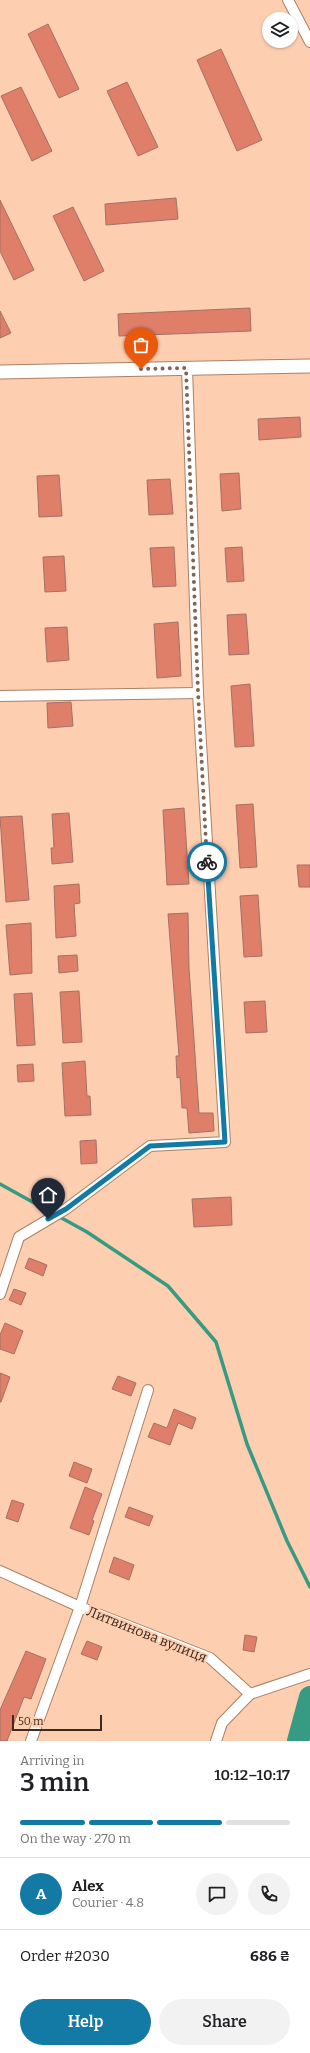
<!DOCTYPE html>
<html lang="en">
<head>
<meta charset="utf-8">
<style>
	body { margin:0; font-family:Bitter,serif; background:#f2f2f2; color:#202124; height:100vh; display:flex; flex-direction:column; font-size:15px; white-space:nowrap }
	* { box-sizing:border-box; margin:0 }
	p { font-size:13px; color:#757577 }
	.icon { flex:none; width:22px; height:22px; fill:none; stroke:currentColor; stroke-width:2; stroke-linecap:round; stroke-linejoin:round }
	.map { position:relative; height:1741px; overflow:hidden }
	.details { display:flex; flex-direction:column; background:#fff; flex:1 }
	.details>* { flex:none }
	.controls { position:absolute; left:262px; top:12px; display:grid; gap:8px }
	.controls a { display:grid; place-items:center; width:36px; height:36px; border-radius:50%; background:#fff; box-shadow:0 1px 3px #0004; font-size:20px }
	.scale { position:absolute; left:12px; bottom:10px; width:90px; box-sizing:border-box; padding-left:4px; border:2px solid #3e2b20; border-top:0; font-size:11px; line-height:14px; white-space:nowrap; color:#3e2b20; -webkit-text-stroke:3px #feceb0; paint-order:stroke }
	.pin { position:absolute; display:grid; place-items:center; width:34px; height:34px; color:#fff; margin:-41px -17px; border-radius:50% 50% 50% 0; rotate:-45deg; box-shadow:0 0 4px #0007 }
	.pin .icon { rotate:45deg }
	.courier { position:absolute; display:grid; place-items:center; width:40px; height:40px; margin:-20px; border:3px solid #1379a5; border-radius:50%; background:#fff; color:#222; box-shadow:0 1px 5px #0007 }
	.overview em { font-style:normal; font-weight:600 }
	.overview div { display:flex; flex-direction:column-reverse }
	.overview { display:flex; align-items:center; justify-content:space-between; height:68px; padding:0 20px }
	h1 { font-size:26px; font-weight:600; line-height:30px }
	.bar { display:grid; grid-template-columns:repeat(4,1fr); gap:6px 4px; align-content:center; height:48px; padding:0 20px }
	.bar i { height:5px; border-radius:3px; background:#e0e0e0 }
	.bar .on { background:#1379a5 }
	.bar p { grid-column:span 4 }
	.line { display:flex; align-items:center; gap:10px; padding:0 20px; border-top:1px solid #e0e0e0 }
	.line div { flex:1 }
	.round { display:grid; place-items:center; flex:none; width:42px; height:42px; border-radius:21px; background:#f2f2f2 }
	.action { display:flex; gap:8px; margin-top:auto; padding:8px 20px }
	.action a { flex:1; height:46px; border-radius:24px; background:#1379a5; color:#fff; font-size:16px; font-weight:600; line-height:46px; text-align:center }
	.action a+a { background:#f2f2f2; color:#202124 }
	.map>svg:first-child { display:block }
</style>
</head>
<body>
<div class="map">
<svg width="310" height="1741" viewBox="0 0 310 1741">
	<rect width="100%" height="100%" fill="#feceb0"/>
	<g fill="none" stroke-linecap="round" stroke-linejoin="round">
		<polyline stroke="#369b82" stroke-width="3.5" points="0,1184 87,1232 168,1286 216,1342 247,1444 287,1541 310,1587"/>
		<polyline stroke="#369b82" stroke-width="22" points="298,1741 310,1697"/>
	</g>
	<g fill="#df7e69" stroke="#a47165">
		<polygon points="48,24 79,89 59,98 28,34"/>
		<polygon points="221,49 262,140 237,151 197,60"/>
		<polygon points="127,82 158,147 138,156 107,91"/>
		<polygon points="21,87 52,151 32,161 1,96"/>
		<polygon points="176,198 178,219 106,225 105,204"/>
		<polygon points="0,200 34,270 14,280 0,251"/>
		<polygon points="73,207 104,271 84,281 53,216"/>
		<polygon points="250,308 251,331 119,336 118,314"/>
		<polygon points="0,311 11,333 0,338"/>
		<polygon points="300,417 301,437 259,440 258,419"/>
		<polygon points="239,473 241,509 222,511 220,474"/>
		<polygon points="59,475 62,516 39,517 37,476"/>
		<polygon points="170,479 173,514 149,515 147,480"/>
		<polygon points="174,547 176,586 153,587 150,548"/>
		<polygon points="242,547 244,581 227,582 225,548"/>
		<polygon points="64,556 66,591 45,592 43,557"/>
		<polygon points="246,614 249,654 229,655 227,615"/>
		<polygon points="178,622 181,676 157,678 154,624"/>
		<polygon points="67,627 69,660 47,662 45,628"/>
		<polygon points="250,684 254,746 235,747 231,686"/>
		<polygon points="71,702 73,726 48,728 47,703"/>
		<polygon points="253,804 257,867 240,868 236,805"/>
		<polygon points="184,808 189,884 167,885 163,810"/>
		<polygon points="69,813 73,862 52,864 51,848 54,848 52,814"/>
		<polygon points="22,816 29,900 6,902 0,817"/>
		<polygon points="297,865 310,865 310,887 299,887"/>
		<polygon points="79,884 80,903 74,904 76,936 56,938 54,886"/>
		<polygon points="258,895 262,956 244,957 240,896"/>
		<polygon points="188,913 189,968 199,1113 213,1113 214,1131 189,1133 187,1108 182,1108 180,1077 177,1078 176,1056 179,1056 168,914"/>
		<polygon points="31,923 32,973 10,975 6,925"/>
		<polygon points="77,955 78,971 59,973 58,956"/>
		<polygon points="79,991 82,1042 63,1043 60,992"/>
		<polygon points="32,993 35,1045 17,1046 14,994"/>
		<polygon points="265,1001 267,1032 246,1033 244,1002"/>
		<polygon points="85,1061 87,1096 90,1096 91,1115 65,1116 62,1063"/>
		<polygon points="33,1064 34,1081 18,1082 17,1065"/>
		<polygon points="96,1140 97,1163 81,1164 80,1141"/>
		<polygon points="231,1197 232,1225 194,1227 192,1199"/>
		<polygon points="29,1258 47,1265 43,1276 25,1268"/>
		<polygon points="14,1289 26,1293 21,1305 9,1300"/>
		<polygon points="5,1323 23,1331 14,1354 0,1349 0,1335"/>
		<polygon points="0,1373 10,1377 1,1402 0,1402"/>
		<polygon points="118,1376 136,1383 131,1396 112,1389"/>
		<polygon points="174,1409 196,1418 192,1429 178,1423 170,1445 148,1437 154,1423 167,1428"/>
		<polygon points="74,1462 92,1469 87,1483 69,1476"/>
		<polygon points="85,1487 102,1494 92,1520 94,1521 89,1535 70,1528"/>
		<polygon points="12,1500 24,1504 18,1522 6,1518"/>
		<polygon points="129,1507 153,1516 149,1526 125,1517"/>
		<polygon points="114,1557 134,1565 129,1580 109,1572"/>
		<polygon points="245,1635 257,1637 254,1652 243,1650"/>
		<polygon points="87,1641 102,1647 97,1660 81,1654"/>
		<polygon points="26,1651 46,1659 31,1699 24,1697 7,1741 0,1741 0,1710"/>
	</g>
	<g fill="none" stroke-linecap="round" stroke-linejoin="round">
		<defs>
			<g id="minor">
				<polyline points="288,0 310,42"/>
				<polyline points="0,696 198,693"/>
				<polyline points="0,1294 19,1237 66,1209 150,1146 225,1142 198,693 187,368"/>
				<polyline points="0,1571 80,1607 210,1658 250,1694 310,1674"/>
				<polyline points="31,1741 80,1607 148,1390"/>
				<polyline points="216,1741 222,1723 250,1694"/>
			</g>
			<polyline id="tertiary" points="0,372 310,366"/>
		</defs>
		<use href="#minor" stroke="#ac8063" stroke-width="12"/>
		<use href="#tertiary" stroke="#ac8063" stroke-width="15"/>
		<use href="#minor" stroke="#fff" stroke-width="10"/>
		<use href="#tertiary" stroke="#fff" stroke-width="13"/>
	</g>
	<g fill="none" stroke-linecap="round" stroke-linejoin="round">
		<polyline stroke="#816452" stroke-width="4" stroke-dasharray="0 7.2" points="141,369 186,368 198,692 207,862"/>
		<polyline stroke="#1379a5" stroke-width="5" points="48,1219 66,1209 150,1146 225,1142 207,862"/>
	</g>
	<g text-anchor="middle" stroke-width="4" stroke-linejoin="round" paint-order="stroke">
		<g font-size="14" fill="#3e2b20" stroke="#feceb0">
			<text transform="translate(147 1634) rotate(22)" y="5">Литвинова вулиця</text>
		</g>
	</g>
</svg>
<div class="controls">
<a><svg class="icon" aria-label="layers" viewBox="0 0 24 24"><path d="M12 4l9 5-9 5-9-5zM3 14l9 5 9-5"/></svg></a>
</div>
<div class="scale">50 m</div>
<div class="pin" style="left:141px;top:369px;background:#ea580c"><svg class="icon" aria-label="bag" viewBox="0 0 24 24"><path d="M5 8h14l-1 12H6zM9 8a3 3 0 0 1 6 0"/></svg></div>
<div class="pin" style="left:48px;top:1219px;background:#1f2937"><svg class="icon" aria-label="home" viewBox="0 0 24 24"><path d="M3 11l9-7 9 7M6 9v11h12V9"/></svg></div>
<div class="courier" style="left:207px;top:862px"><svg class="icon" aria-label="bike" viewBox="0 0 24 24"><circle cx="6" cy="16" r="4"/><circle cx="18" cy="16" r="4"/><path d="M6 16l4-8h5l3 8M10 8l3 8H6M13 5h3"/></svg></div>
</div>
<section class="details">
<div class="overview"><div><h1>3 min</h1><p>Arriving in</p></div><em>10:12–10:17</em></div>
<div class="bar"><i class="on"></i><i class="on"></i><i class="on"></i><i></i><p>On the way · 270 m</p></div>
<div class="line" style="height:72px"><b class="round" style="background:#1379a5;color:#fff">A</b><div><b>Alex</b><p>Courier · 4.8</p></div><a class="round"><svg class="icon" aria-label="chat" viewBox="0 0 24 24"><path d="M4 5h16v11H9l-5 4z"/></svg></a><a class="round"><svg class="icon" aria-label="phone" viewBox="0 0 24 24"><path d="M5 4h4l2 5-3 2q2 4 5 5l2-3 5 2v4C11 20 4 13 5 4z"/></svg></a></div>
<div class="line" style="height:52px"><div>Order #2030</div><b>686 ₴</b></div>
<div class="action"><a>Help</a><a>Share</a></div>
</section>
</body>
</html>
